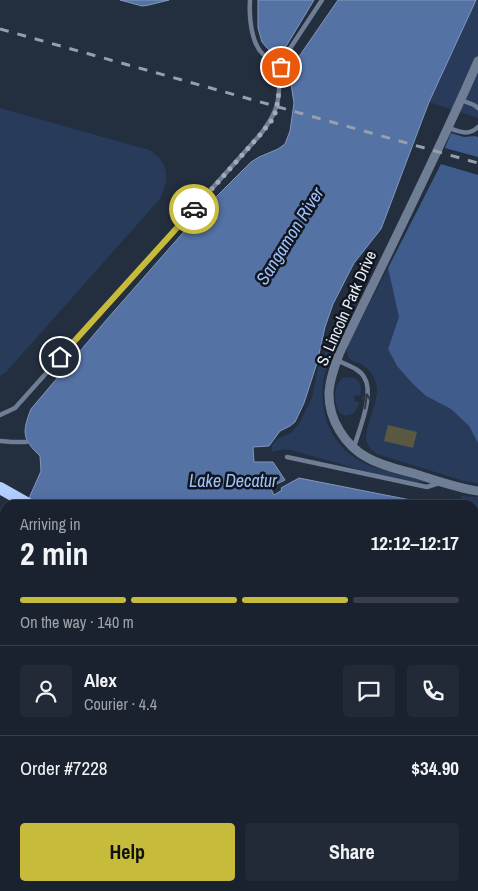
<!DOCTYPE html>
<html lang="en">
<head>
<meta charset="utf-8">
<style>
	body { margin:0; font-family:"Archivo Narrow",sans-serif; background:#232a37; color:#f1f3f6; height:100vh; display:flex; flex-direction:column; font-size:19px; white-space:nowrap }
	* { box-sizing:border-box; margin:0 }
	p { font-size:16px; color:#9fa4aa }
	.icon { flex:none; width:28px; height:28px; fill:none; stroke:currentColor; stroke-width:2; stroke-linecap:round; stroke-linejoin:round }
	.map { position:relative; flex:1; overflow:hidden }
	.details { position:absolute; left:0px; top:500px; width:479px; height:391px; display:flex; flex-direction:column; background:#1a222f; border-radius:15px 15px 0 0; box-shadow:0 5px 20px #0002,0 0 0 1px #383f4b }
	.details>* { flex:none }
	.pin { position:absolute; display:grid; place-items:center; width:42px; height:42px; color:#fff; margin:-21px; border:2px solid #fff; border-radius:50%; box-shadow:0 1px 5px #0007 }
	.courier { position:absolute; display:grid; place-items:center; width:50px; height:50px; margin:-25px; border:4px solid #c7bb3b; border-radius:50%; background:#fff; color:#222; box-shadow:0 1px 6px #0007 }
	.overview em { font-style:normal; font-weight:700 }
	.overview div { display:flex; flex-direction:column-reverse }
	.overview { display:flex; align-items:center; justify-content:space-between; height:85px; padding:0 20px }
	h1 { font-size:32px; font-weight:700; line-height:38px }
	.bar { display:grid; grid-template-columns:repeat(4,1fr); gap:8px 5px; align-content:center; height:60px; padding:0 20px }
	.bar i { height:6px; border-radius:4px; background:#383f4b }
	.bar .selected { background:#c7bb3b }
	.bar p { grid-column:span 4 }
	.line { display:flex; align-items:center; gap:12px; padding:0 20px; border-top:1px solid #383f4b }
	.line div { flex:1 }
	.round { display:grid; place-items:center; flex:none; width:52px; height:52px; border-radius:5px; background:#232a37 }
	.primary-button { display:flex; gap:10px; margin-top:auto; padding:10px 20px }
	.primary-button a { flex:1; height:58px; border-radius:5px; background:#c7bb3b; color:#111; font-size:20px; font-weight:700; line-height:58px; text-align:center }
	.primary-button a+a { background:#232a37; color:#f1f3f6 }
	.map>svg:first-child { display:block }
</style>
</head>
<body>
<div class="map">
<svg width="478" height="891" viewBox="0 0 478 891">
	<rect width="100%" height="100%" fill="#232e3f"/>
	<g fill="#283b5b">
		<polygon points="476,0 478,0 478,118 429,102"/>
		<path d="M0,108L149,150C170,162 170,180 159,200L7,371L0,376Z"/>
		<path d="M388,268L399,317L388,349L397,366L412,383L426,396L451,409L469,426L478,443V483L464,481L377,454C373,451 369,448 367,443C363,429 378,404 377,389C376,378 370,369 361,364C358,363 352,361 350,359C346,355 347,348 348,344Z"/>
		<path d="M328,348L332,352C319,381 318,416 338,442C345,451 352,457 362,462C381,471 404,475 424,481V482H416L375,474L291,450L285,449L272,452V445L279,438L291,433L299,424L312,397L318,368L327,349Z"/>
		<path d="M344,377L355,378C361,383 362,388 360,396L355,395L354,401L359,402C357,408 356,413 350,415C335,419 334,396 336,387C338,382 341,380 344,377Z"/>
		<polygon points="461,496 478,497 478,572 474,580 474,505 459,505"/>
		<polygon points="478,626 478,691 474,691 474,638"/>
		<polygon points="474,716 478,716 478,740 474,739"/>
		<polygon points="474,755 478,756 478,840 474,844"/>
		<polygon points="478,858 478,891 454,891 457,886 474,886 474,863"/>
	</g>
	<g fill="#405c8d">
		<polygon points="451,133 464,137 475,136 478,137 478,157 445,148"/>
		<polygon points="441,164 478,175 478,443 469,426 451,409 426,396 412,383 397,366 388,349 399,317 388,268"/>
	</g>
	<g fill="#5572a5" stroke="#8197be">
		<polygon points="120,0 169,0 149,5 142,6"/>
		<polygon points="258,0 314,0 285,48 276,52 271,52 267,48 262,42 258,28"/>
		<path d="M338,0H476L429,102L381,229L354,263L333,304L325,327L317,363L304,403L295,422L290,426L280,431L269,446L253,447L254,462H273L285,480L270,487L274,495L282,490L281,488L299,478L436,505H26L41,471L40,456C22,439 22,432 31,409L108,318L203,210L251,162L259,157L278,149L285,144L290,131L294,103L291,84V75L298,58Z"/>
		<polygon points="5,519 5,886 383,886 382,891 0,891 0,524 2,521"/>
	</g>
	<polygon fill="#5a5841" points="388,425 417,432 413,448 384,441"/>
	<g fill="none" stroke-linecap="round" stroke-linejoin="round">
		<g stroke="#707e95" stroke-width="4.5">
			<path d="M250,0C249,17 251,56 273,59C279,60 283,58 287,53L322,0"/>
			<polyline points="268,58 273,64 279,83 281,67 285,57"/>
			<polyline points="461,100 474,105 478,108"/>
			<path d="M449,128C460,132 469,136 478,127"/>
			<path d="M337,360C346,365 359,368 364,377C375,393 359,430 354,447"/>
			<path d="M0,415L15,408L260,135C273,118 280,105 279,83"/>
			<polyline points="0,441 12,442 26,442"/>
			<polyline points="287,457 427,487 439,483"/>
		</g>
		<path stroke="#707e95" stroke-width="9" d="M478,61C435,160 387,255 340,352C335,365 330,378 329,392C328,419 345,446 368,458C384,467 402,470 419,475C438,481 458,488 478,491"/>
		<g stroke="#b3cfff" stroke-width="12">
			<polyline points="0,488 30,505"/>
			<polyline points="0,529 5,532"/>
			<polyline points="474,594 478,586"/>
			<polyline points="474,621 478,611"/>
			<polyline points="474,708 478,708"/>
			<polyline points="474,750 478,751"/>
			<polyline points="474,856 478,852"/>
			<polyline points="401,891 401,886"/>
			<polyline points="413,891 414,886"/>
			<polyline points="424,891 425,886"/>
			<polyline points="449,891 452,886"/>
		</g>
		<polyline stroke="#979fad" stroke-width="3" stroke-dasharray="9 9" stroke-linecap="butt" points="0,29 478,163"/>
	</g>
	<defs><path id="oneway-shaft" d="M-6 0H5M1.5-3L5.5 0L1.5 3" fill="none" stroke-width="1.6" stroke-linecap="round" stroke-linejoin="round" transform="scale(1.25)"/></defs>
	<use stroke="#323a48" href="#oneway-shaft" transform="translate(366 401) rotate(-82)"/>
	<g fill="none" stroke-linecap="round" stroke-linejoin="round">
		<polyline stroke="#a2abb9" stroke-width="5" stroke-dasharray="0 9" points="194,209 260,135 272,120 276,111 278,100 281,67"/>
		<polyline stroke="#c7bb3b" stroke-width="6" points="60,357 194,209"/>
	</g>
	<g text-anchor="middle" stroke-width="5" stroke-linejoin="round" paint-order="stroke">
		<g font-size="16" fill="#e7eefa" stroke="#11161e">
			<text transform="translate(346 308) rotate(-66)" y="6">S. Lincoln Park Drive</text>
		</g>
		<g font-size="18" font-style="italic" fill="#9ec1fd" stroke="#11161e">
			<text transform="translate(290 236) rotate(-58)" y="6">Sangamon River</text>
			<text x="233" y="487">Lake Decatur</text>
		</g>
	</g>
</svg>
<div class="pin" style="left:281px;top:67px;background:#ea580c"><svg class="icon" aria-label="bag" viewBox="0 0 24 24"><path d="M5 8h14l-1 12H6zM9 8a3 3 0 0 1 6 0"/></svg></div>
<div class="pin" style="left:60px;top:357px;background:#1f2937"><svg class="icon" aria-label="home" viewBox="0 0 24 24"><path d="M3 11l9-7 9 7M6 9v11h12V9"/></svg></div>
<div class="courier" style="left:194px;top:209px"><svg class="icon" aria-label="car" viewBox="0 0 24 24"><path d="M5 17H2v-5l4-1 3-4h7l3 4 3 1v5h-3M9 17h6M6 11h13"/><circle cx="7" cy="17" r="2"/><circle cx="17" cy="17" r="2"/></svg></div>
<section class="details">
<div class="overview"><div><h1>2 min</h1><p>Arriving in</p></div><em>12:12–12:17</em></div>
<div class="bar"><i class="selected"></i><i class="selected"></i><i class="selected"></i><i></i><p>On the way · 140 m</p></div>
<div class="line" style="height:90px"><a class="round"><svg class="icon" aria-label="person" viewBox="0 0 24 24"><circle cx="12" cy="8" r="4"/><path d="M4 21q1-7 8-7t8 7"/></svg></a><div><b>Alex</b><p>Courier · 4.4</p></div><a class="round"><svg class="icon" aria-label="chat" viewBox="0 0 24 24"><path d="M4 5h16v11H9l-5 4z"/></svg></a><a class="round"><svg class="icon" aria-label="phone" viewBox="0 0 24 24"><path d="M5 4h4l2 5-3 2q2 4 5 5l2-3 5 2v4C11 20 4 13 5 4z"/></svg></a></div>
<div class="line" style="height:65px"><div>Order #7228</div><b>$34.90</b></div>
<div class="primary-button"><a>Help</a><a>Share</a></div>
</section>
</div>
</body>
</html>
